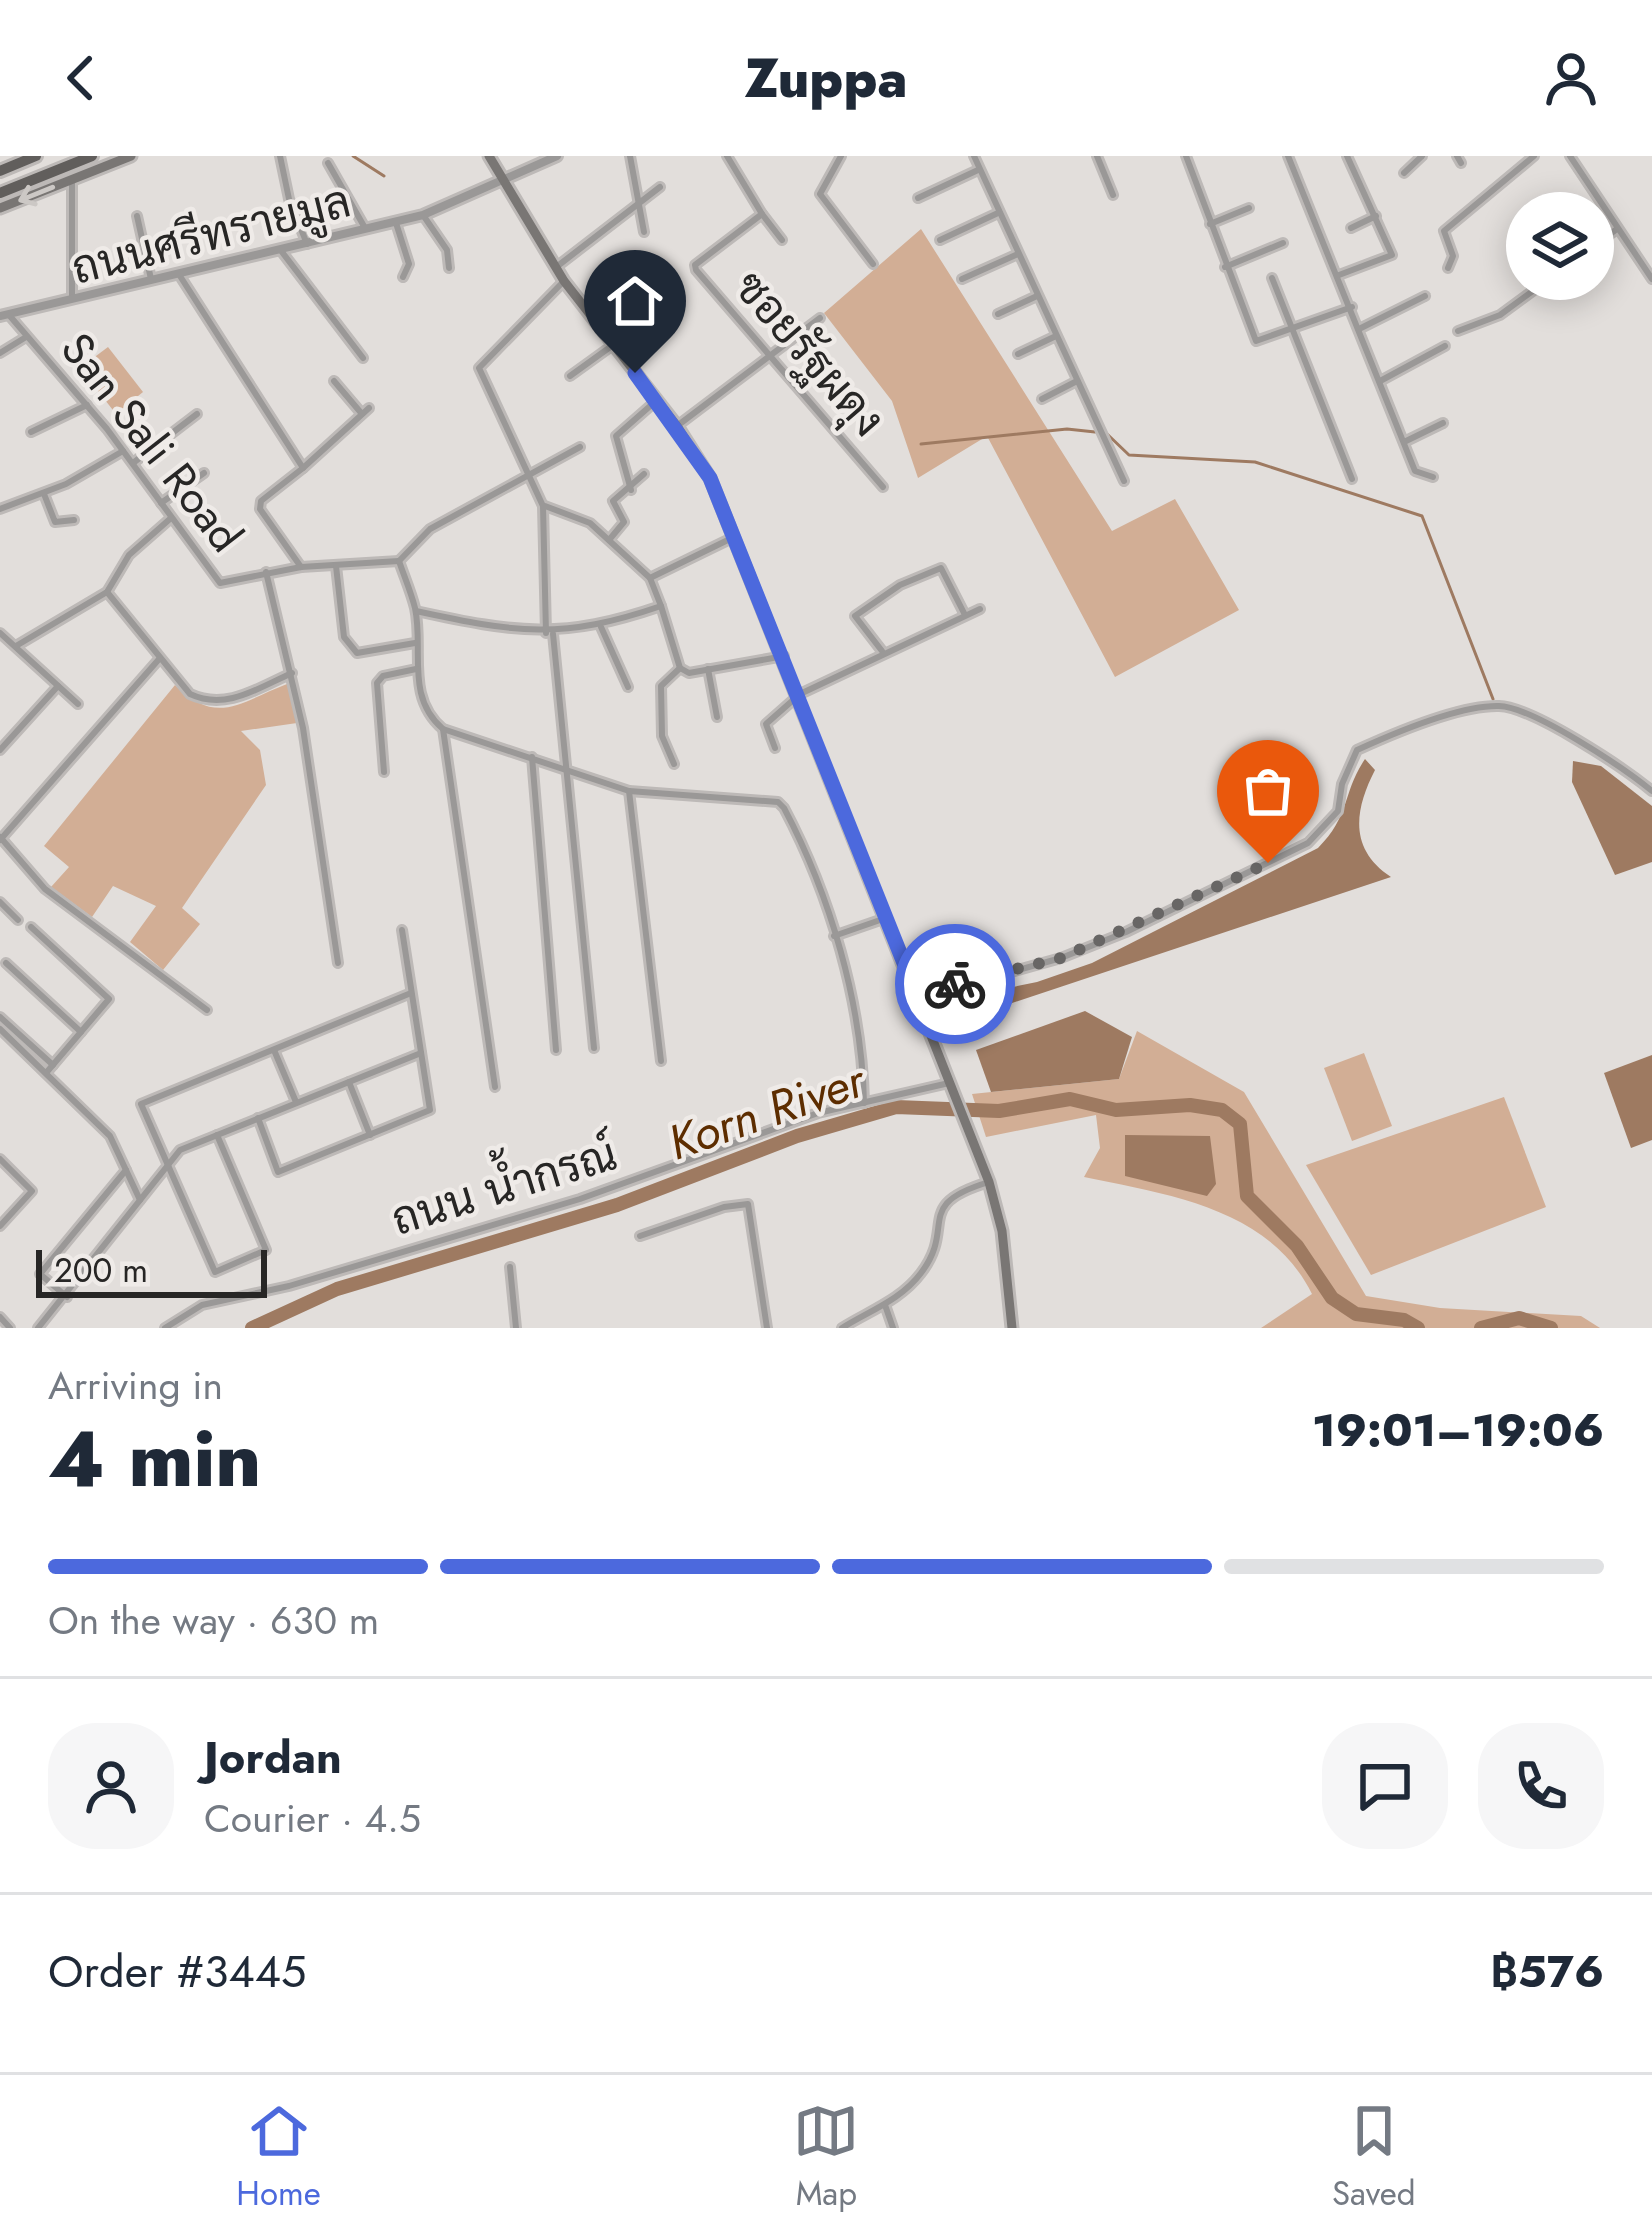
<!DOCTYPE html>
<html lang="en">
<head>
<meta charset="utf-8">
<style>
	body { margin:0; font-family:Jost,Sarabun,sans-serif; background:#f6f6f7; color:#1f2937; height:100vh; display:flex; flex-direction:column; font-size:45px; white-space:nowrap }
	* { box-sizing:border-box; margin:0 }
	p { font-size:39px; color:#747a83 }
	.icon { flex:none; width:66px; height:66px; fill:none; stroke:currentColor; stroke-width:2; stroke-linecap:round; stroke-linejoin:round }
	.map { position:relative; height:1172px; overflow:hidden }
	.sheet { display:flex; flex-direction:column; background:#fff; flex:1 }
	.sheet>* { flex:none }
	.controls { position:absolute; left:1506px; top:36px; display:grid; gap:24px }
	.controls a { display:grid; place-items:center; width:108px; height:108px; border-radius:50%; background:#fff; box-shadow:0 6px 30px #0003; font-size:60px }
	.scale { position:absolute; left:36px; bottom:30px; width:231px; box-sizing:border-box; padding-left:12px; border:6px solid #272625; border-top:0; font-size:33px; line-height:42px; white-space:nowrap; color:#272625; -webkit-text-stroke:9px #efebe8; paint-order:stroke }
	.pin { position:absolute; display:grid; place-items:center; width:102px; height:102px; color:#fff; margin:-123px -51px; border-radius:50% 50% 50% 0; rotate:-45deg; box-shadow:0 0 12px #0007 }
	.pin .icon { rotate:45deg }
	.courier { position:absolute; display:grid; place-items:center; width:120px; height:120px; margin:-60px; border:9px solid #4c69dd; border-radius:50%; background:#fff; color:#222; box-shadow:0 3px 15px #0007 }
	.summary em { font-style:normal; font-weight:800 }
	.summary div { display:flex; flex-direction:column-reverse }
	.summary { display:flex; align-items:center; justify-content:space-between; height:204px; padding:0 48px }
	h1 { font-size:78px; font-weight:800; line-height:90px }
	.bar { display:grid; grid-template-columns:repeat(4,1fr); gap:18px 12px; align-content:center; height:144px; padding:0 48px }
	.bar i { height:15px; border-radius:9px; background:#e0e1e3 }
	.bar .on { background:#4c69dd }
	.bar p { grid-column:span 4 }
	.line { display:flex; align-items:center; gap:30px; padding:0 48px; border-top:3px solid #e0e1e3 }
	.line div { flex:1 }
	.round { display:grid; place-items:center; flex:none; width:126px; height:126px; border-radius:48px; background:#f6f6f7 }
	header { display:flex; justify-content:space-between; align-items:center; height:156px; padding:0 48px; background:#fff; font-size:54px; font-weight:800 }
	.tab-bar { display:flex; justify-content:space-around; align-items:center; height:168px; border-top:3px solid #e0e1e3; background:#fff; font-size:33px; color:#747a83 }
	.tab-bar a { display:grid; justify-items:center; gap:6px }
	.tab-bar .on { color:#4c69dd }
	.map>svg:first-child { display:block }
</style>
</head>
<body>
<header><svg class="icon" aria-label="back" viewBox="0 0 24 24"><path d="M15 5l-7 7 7 7"/></svg>Zuppa<svg class="icon" aria-label="person" viewBox="0 0 24 24"><circle cx="12" cy="8" r="4"/><path d="M4 21q1-7 8-7t8 7"/></svg></header>
<div class="map">
<svg width="1652" height="1172" viewBox="0 0 1652 1172">
	<rect width="100%" height="100%" fill="#e2dedb"/>
	<g fill="#d2ae95">
		<polygon points="921,73 1112,375 1175,343 1239,454 1115,521 987,280 918,322 892,245 824,157"/>
		<polygon points="108,191 143,236 116,258 80,212"/>
		<path d="M287,528L292,531L297,567L241,575L260,594L266,629L182,752L200,768L163,814L130,786L156,750L113,730L92,761L51,731L69,711L44,690L175,529C217,570 238,547 287,528Z"/>
		<path d="M1137,875L1244,936L1366,1140L1440,1152L1581,1160L1600,1172H1261L1312,1138C1269,1052 1170,1039 1084,1021L1100,992L1096,959L986,981L972,938L1119,923Z"/>
		<polygon points="1364,897 1392,970 1352,985 1324,912"/>
		<polygon points="1504,941 1546,1051 1371,1119 1306,1009"/>
	</g>
	<g fill="#9e7a61">
		<path d="M1365,603L1375,614C1354,655 1349,693 1391,721L955,866L949,844L1037,826L1092,807L1318,692C1351,659 1342,637 1365,603Z"/>
		<polygon points="1573,605 1601,610 1652,650 1652,706 1615,719 1572,626"/>
		<polygon points="1085,855 1132,881 1119,923 991,936 976,894"/>
		<polygon points="1652,899 1652,984 1631,992 1604,917"/>
		<polygon points="1125,979 1210,980 1216,1028 1207,1040 1125,1020"/>
	</g>
	<g fill="none" stroke-linecap="round" stroke-linejoin="round">
		<g stroke="#9e7a61" stroke-width="3">
			<polyline points="353,0 384,20"/>
			<polyline points="1106,277 1129,299 1255,306 1422,360 1493,543"/>
			<polyline points="921,288 1067,273 1095,276"/>
		</g>
		<g stroke="#9e7a61" stroke-width="14">
			<polyline points="252,1172 337,1133 617,1049 797,980 896,951 999,955 1070,943 1116,954 1190,949 1222,954 1240,968 1247,1040 1297,1090 1332,1142 1356,1158 1404,1164 1418,1172"/>
			<polyline points="1481,1172 1519,1162 1551,1172"/>
		</g>
		<defs>
			<g id="minor">
				<polyline points="280,0 289,43 307,88"/>
				<polyline points="630,0 644,76"/>
				<polyline points="727,0 762,58 695,109 696,114 883,331"/>
				<polyline points="841,0 820,38 873,108"/>
				<polyline points="974,0 1124,325"/>
				<polyline points="1097,0 1113,39"/>
				<polyline points="1186,0 1256,185 1352,151"/>
				<polyline points="1288,0 1415,315 1433,321"/>
				<polyline points="1457,0 1461,7"/>
				<polyline points="1570,0 1652,123"/>
				<polyline points="328,7 365,72"/>
				<polyline points="1404,17 1422,0"/>
				<polyline points="72,24 72,142"/>
				<polyline points="918,42 978,14"/>
				<polyline points="762,58 782,84"/>
				<polyline points="423,59 447,94 449,112"/>
				<polyline points="137,60 151,123"/>
				<polyline points="396,67 409,108 403,121"/>
				<polyline points="1210,68 1249,52"/>
				<polyline points="1351,72 1376,60"/>
				<polyline points="940,84 998,57"/>
				<polyline points="1593,90 1617,73"/>
				<polyline points="282,96 363,202"/>
				<polyline points="1225,111 1283,87"/>
				<polyline points="555,112 660,31"/>
				<polyline points="1448,112 1453,100 1444,75 1534,0"/>
				<polyline points="1339,119 1392,99 1347,0"/>
				<polyline points="180,120 303,312 261,345 260,353 301,411"/>
				<polyline points="1272,122 1352,323"/>
				<polyline points="962,123 1018,98"/>
				<polyline points="998,158 1037,140"/>
				<polyline points="9,159 107,273 220,427 301,411 399,405"/>
				<polyline points="1361,172 1425,140"/>
				<polyline points="1458,175 1500,159 1549,123"/>
				<polyline points="0,197 26,181"/>
				<polyline points="1018,198 1056,180"/>
				<polyline points="570,220 613,189"/>
				<polyline points="1382,224 1445,190"/>
				<polyline points="334,225 362,258"/>
				<polyline points="1042,243 1077,225"/>
				<polyline points="677,270 820,162"/>
				<polyline points="31,276 87,249"/>
				<polyline points="1404,286 1443,267"/>
				<polyline points="133,307 197,258"/>
				<polyline points="303,312 369,252"/>
				<polyline points="631,334 616,280 657,244"/>
				<polyline points="44,338 55,366 74,364"/>
				<polyline points="161,347 204,317"/>
				<polyline points="545,350 590,367 650,422 732,382"/>
				<polyline points="0,353 66,328 123,295"/>
				<polyline points="609,384 624,366 613,345 644,318"/>
				<path d="M399,405C404,420 411,436 415,452C424,493 405,541 443,573L629,635L778,646L784,652C830,739 862,847 864,947"/>
				<polyline points="399,405 430,373 580,291"/>
				<polyline points="336,410 344,481 357,497 415,487"/>
				<polyline points="266,416 303,572 338,807"/>
				<polyline points="650,422 661,450"/>
				<path d="M107,436L190,538C226,555 258,532 292,517"/>
				<path d="M416,455C517,477 562,484 661,450L680,512L689,517L784,500"/>
				<polyline points="601,471 628,531"/>
				<polyline points="0,477 78,548"/>
				<polyline points="546,477 543,350 479,212 564,125"/>
				<polyline points="553,478 594,892"/>
				<polyline points="16,490 107,436 129,399 171,362"/>
				<polyline points="882,495 855,460 900,429 941,412 965,459"/>
				<polyline points="708,513 717,561"/>
				<polyline points="443,573 495,931"/>
				<polyline points="775,592 766,568 800,538 980,453"/>
				<polyline points="0,594 58,530"/>
				<polyline points="532,601 556,894"/>
				<polyline points="674,608 662,580 661,530 680,512"/>
				<polyline points="384,616 377,527 383,520 416,513"/>
				<polyline points="629,635 661,905"/>
				<polyline points="0,681 45,733 207,854"/>
				<polyline points="0,684 160,502"/>
				<polyline points="0,746 18,764"/>
				<polyline points="31,771 109,843 46,917"/>
				<polyline points="834,780 883,763"/>
				<polyline points="6,807 81,876"/>
				<path d="M918,842L1061,802L1126,776L1308,687L1338,655L1342,628L1357,594C1392,578 1460,549 1499,550C1533,551 1624,612 1652,635"/>
				<polyline points="0,861 53,909"/>
				<polyline points="0,873 110,980 140,1044"/>
				<polyline points="274,894 296,946"/>
				<polyline points="349,926 370,979"/>
				<polyline points="258,962 278,1016 430,954 402,774"/>
				<polyline points="217,979 266,1094 215,1116 141,948 411,837"/>
				<polyline points="0,1003 32,1035 0,1070"/>
				<polyline points="640,1080 724,1051 748,1048 767,1172"/>
				<polyline points="510,1111 516,1172"/>
				<polyline points="67,1141 40,1118 126,1014"/>
				<polyline points="885,1149 893,1172"/>
				<polyline points="0,1161 10,1172"/>
				<polyline points="38,1172 180,994 421,897"/>
				<polyline points="165,1172 202,1149 289,1130 580,1043 818,957 949,927"/>
				<path d="M842,1172C869,1155 901,1144 921,1117C957,1070 912,1049 989,1026"/>
			</g>
			<polyline id="tertiary" points="0,160 423,59 557,0"/>
			<g id="secondary">
				<polyline points="489,0 564,125 677,270 710,322 989,1026 1002,1075 1012,1172"/>
				<polyline points="0,52 131,0"/>
			</g>
			<g id="primary">
				<polyline points="0,15 36,0"/>
				<polyline points="0,37 92,0"/>
			</g>
		</defs>
		<use href="#minor" stroke="#bdb9b7" stroke-width="12"/>
		<use href="#tertiary" stroke="#bdb9b7" stroke-width="14"/>
		<use href="#secondary" stroke="#bdb9b7" stroke-width="15"/>
		<use href="#primary" stroke="#bdb9b7" stroke-width="16"/>
		<use href="#minor" stroke="#9a9897" stroke-width="6"/>
		<use href="#tertiary" stroke="#9a9897" stroke-width="8"/>
		<use href="#secondary" stroke="#797674" stroke-width="9"/>
		<use href="#primary" stroke="#615e5c" stroke-width="10"/>
	</g>
	<defs><path id="oneway-shaft" d="M-6 0H5M1.5-3L5.5 0L1.5 3" fill="none" stroke-width="1.6" stroke-linecap="round" stroke-linejoin="round" transform="scale(3)"/></defs>
	<use stroke="#ccc8c5" href="#oneway-shaft" transform="translate(36 38) rotate(158)"/>
	<g fill="none" stroke-linecap="round" stroke-linejoin="round">
		<polyline stroke="#686665" stroke-width="12" stroke-dasharray="0 21.6" points="955,828 1061,802 1268,707"/>
		<polyline stroke="#4c69dd" stroke-width="15" points="635,217 710,322 918,842 955,828"/>
	</g>
	<g text-anchor="middle" stroke-width="9" stroke-linejoin="round" paint-order="stroke">
		<g font-size="45" fill="#272625" stroke="#efebe8">
			<text transform="translate(211 78) rotate(-14)" y="16">ถนนศรีทรายมูล</text>
			<text transform="translate(810 197) rotate(49)" y="16">ซอยรัฐผดุง</text>
			<text transform="translate(152 286) rotate(52)" y="16">San Sali Road</text>
			<text transform="translate(504 1030) rotate(-17)" y="16">ถนน น้ำกรณ์</text>
		</g>
		<g font-size="48" font-style="italic" fill="#5d2d00" stroke="#efebe8">
			<text transform="translate(766 955) rotate(-19)" y="17">Korn River</text>
		</g>
	</g>
</svg>
<div class="controls">
<a><svg class="icon" aria-label="layers" viewBox="0 0 24 24"><path d="M12 4l9 5-9 5-9-5zM3 14l9 5 9-5"/></svg></a>
</div>
<div class="scale">200 m</div>
<div class="pin" style="left:1268px;top:707px;background:#ea580c"><svg class="icon" aria-label="bag" viewBox="0 0 24 24"><path d="M5 8h14l-1 12H6zM9 8a3 3 0 0 1 6 0"/></svg></div>
<div class="pin" style="left:635px;top:217px;background:#1f2937"><svg class="icon" aria-label="home" viewBox="0 0 24 24"><path d="M3 11l9-7 9 7M6 9v11h12V9"/></svg></div>
<div class="courier" style="left:955px;top:828px"><svg class="icon" aria-label="bike" viewBox="0 0 24 24"><circle cx="6" cy="16" r="4"/><circle cx="18" cy="16" r="4"/><path d="M6 16l4-8h5l3 8M10 8l3 8H6M13 5h3"/></svg></div>
</div>
<section class="sheet">
<div class="summary"><div><h1>4 min</h1><p>Arriving in</p></div><em>19:01–19:06</em></div>
<div class="bar"><i class="on"></i><i class="on"></i><i class="on"></i><i></i><p>On the way · 630 m</p></div>
<div class="line" style="height:216px"><a class="round"><svg class="icon" aria-label="person" viewBox="0 0 24 24"><circle cx="12" cy="8" r="4"/><path d="M4 21q1-7 8-7t8 7"/></svg></a><div><b>Jordan</b><p>Courier · 4.5</p></div><a class="round"><svg class="icon" aria-label="chat" viewBox="0 0 24 24"><path d="M4 5h16v11H9l-5 4z"/></svg></a><a class="round"><svg class="icon" aria-label="phone" viewBox="0 0 24 24"><path d="M5 4h4l2 5-3 2q2 4 5 5l2-3 5 2v4C11 20 4 13 5 4z"/></svg></a></div>
<div class="line" style="height:156px"><div>Order #3445</div><b>฿576</b></div>
</section>
<nav class="tab-bar">
<a class="on"><svg class="icon" aria-label="home" viewBox="0 0 24 24"><path d="M3 11l9-7 9 7M6 9v11h12V9"/></svg>Home</a>
<a><svg class="icon" aria-label="map" viewBox="0 0 24 24"><path d="M3 6l6-2 6 2 6-2v14l-6 2-6-2-6 2zM9 4v14M15 6v14"/></svg>Map</a>
<a><svg class="icon" aria-label="saved" viewBox="0 0 24 24"><path d="M7 4h10v16l-5-4-5 4z"/></svg>Saved</a>
</nav>
</body>
</html>
